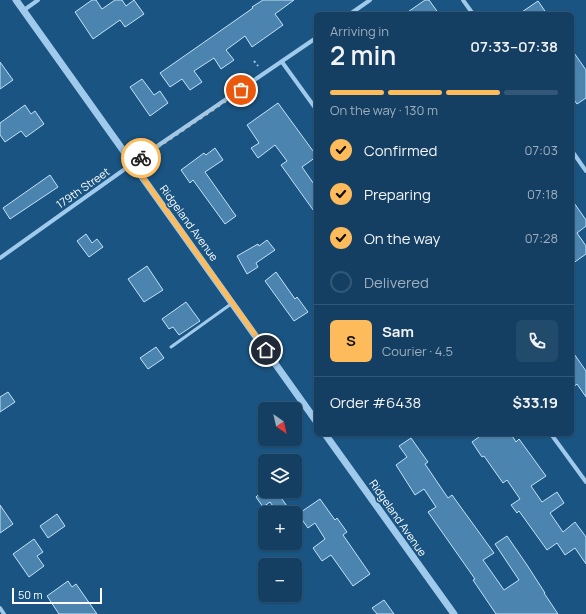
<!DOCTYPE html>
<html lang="en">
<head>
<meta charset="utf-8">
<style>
	body { margin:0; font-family:Manrope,sans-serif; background:#214a6b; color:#f1f3f6; height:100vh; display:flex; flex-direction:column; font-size:15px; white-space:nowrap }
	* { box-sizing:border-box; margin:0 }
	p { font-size:13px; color:#9dafbe }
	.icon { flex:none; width:22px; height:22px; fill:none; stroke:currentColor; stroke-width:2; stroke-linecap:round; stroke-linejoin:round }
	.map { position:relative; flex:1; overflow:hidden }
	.details { position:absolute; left:314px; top:12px; width:260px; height:424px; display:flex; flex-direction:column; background:#143f62; border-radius:6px; box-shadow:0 1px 3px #0004,0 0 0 1px #335877 }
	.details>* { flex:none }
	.needle { width:26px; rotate:146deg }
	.controls { position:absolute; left:258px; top:402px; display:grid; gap:8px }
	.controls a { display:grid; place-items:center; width:44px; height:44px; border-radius:6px; background:#143f62; box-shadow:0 1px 3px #0004,0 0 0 1px #335877; font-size:20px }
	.scale { position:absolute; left:12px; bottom:10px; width:90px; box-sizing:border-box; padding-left:4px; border:2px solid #fff; border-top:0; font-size:11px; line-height:14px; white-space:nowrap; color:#fff; -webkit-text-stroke:3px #1a5482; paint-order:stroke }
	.pin { position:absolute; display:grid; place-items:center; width:34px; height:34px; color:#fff; margin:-17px; border:2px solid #fff; border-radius:50%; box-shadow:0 1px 4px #0007 }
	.courier { position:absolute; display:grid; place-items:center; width:40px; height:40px; margin:-20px; border:3px solid #fdbb5b; border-radius:50%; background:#fff; color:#222; box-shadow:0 1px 5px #0007 }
	.head em { font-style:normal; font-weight:600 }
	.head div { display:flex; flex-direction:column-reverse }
	.head { display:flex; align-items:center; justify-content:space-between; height:68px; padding:0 16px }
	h1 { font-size:26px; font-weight:600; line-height:30px }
	.bar { display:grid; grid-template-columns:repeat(4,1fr); gap:6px 4px; align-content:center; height:48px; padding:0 16px }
	.bar i { height:5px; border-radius:3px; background:#335877 }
	.bar .on { background:#fdbb5b }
	.bar p { grid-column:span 4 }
	.line { display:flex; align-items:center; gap:10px; padding:0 16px; border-top:1px solid #335877 }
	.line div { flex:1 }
	.round { display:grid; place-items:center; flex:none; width:42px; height:42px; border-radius:6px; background:#214a6b }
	ol { padding:0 16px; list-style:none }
	li { display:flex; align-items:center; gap:12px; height:44px }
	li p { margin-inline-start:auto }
	li .icon { padding:4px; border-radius:50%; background:#fdbb5b; color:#111; stroke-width:4 }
	li:last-child { color:#9dafbe }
	li i { width:22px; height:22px; border:2px solid #335877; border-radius:50% }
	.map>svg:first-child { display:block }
</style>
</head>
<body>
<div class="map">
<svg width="586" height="614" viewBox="0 0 586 614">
	<rect width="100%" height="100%" fill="#1a5482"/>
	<g fill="#4b84af" stroke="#c4e2f8">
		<polygon points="92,0 96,0 102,9 115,0 122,0 126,6 134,0 144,14 125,27 120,20 93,39 75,12"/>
		<polygon points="263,0 294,0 275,14 283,25 252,47 245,36 226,50 234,60 221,69 214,58 194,71 202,82 190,90 182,79 170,87 160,73 253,8 252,7"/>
		<polygon points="425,0 429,0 439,14 405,14"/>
		<polygon points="538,1 547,14 519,14"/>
		<polygon points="572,50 586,70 586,98 577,104 572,97"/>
		<polygon points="0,62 13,80 0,89"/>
		<polygon points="142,79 154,95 160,91 168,103 150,116 130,87"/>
		<polygon points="278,103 316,155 316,157 302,167 316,187 316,214 281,165 287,161 275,145 258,158 251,148 259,143 247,125"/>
		<polygon points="25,105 31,114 35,111 44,124 26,137 21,131 5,142 0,135 0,123"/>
		<polygon points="215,148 223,160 205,172 236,216 225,224 193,180 190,183 181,170 204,153 206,155"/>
		<polygon points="50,175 58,187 10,219 3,208"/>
		<polygon points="572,200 586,220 586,226 577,233 586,246 586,254 572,264"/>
		<polygon points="86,234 92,243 97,239 103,247 89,257 77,241"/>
		<polygon points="267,240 275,250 256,263 258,267 247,274 237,256 258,244 259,246"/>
		<polygon points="147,266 163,290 144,302 128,279"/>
		<polygon points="276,272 295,299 297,297 308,312 294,321 265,281"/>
		<polygon points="186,302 200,321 179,335 173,327 169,329 162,319"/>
		<polygon points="156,347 164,358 148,369 140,358"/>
		<polygon points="572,351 586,371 586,397 577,384 572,388"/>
		<polygon points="8,392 15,402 0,412 0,397"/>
		<polygon points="483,434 511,434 516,442 519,439 546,476 531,486 542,502 557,492 564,503 550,513 563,532 575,522 586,537 586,564 575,548 565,555 557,543 547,550 519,511 517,513 511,505 520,499 507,480 503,483 484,456 482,457 472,442"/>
		<polygon points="411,438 428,462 425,464 448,498 452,495 494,553 483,560 504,590 519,580 495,544 507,536 527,565 545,593 544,593 558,614 496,614 473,580 475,579 428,512 436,507 424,489 415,495 396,465 407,457 399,446"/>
		<polygon points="262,491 285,491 279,495 292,513 278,513 270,502 263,507 256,497"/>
		<polygon points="320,499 335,520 337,518 347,532 343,535 370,574 353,586 331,555 322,561 313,548 325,539 315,523 308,528 298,514"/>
		<polygon points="0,505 13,524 0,533"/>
		<polygon points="57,514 65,526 48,538 40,526"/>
		<polygon points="34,539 43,552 37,556 44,566 29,577 13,554"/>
		<polygon points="68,581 72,587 76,584 97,614 59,614 47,596"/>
		<polygon points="384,600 394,614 377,614 372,608"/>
	</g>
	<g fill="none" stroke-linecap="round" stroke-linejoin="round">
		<polyline stroke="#9fcaeb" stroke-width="2" stroke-dasharray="2 3" stroke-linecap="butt" points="254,61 258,66"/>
		<polyline stroke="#9fcaeb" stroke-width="3" points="171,347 231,304"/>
		<g stroke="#9fcaeb" stroke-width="4">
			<polyline points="463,0 473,14"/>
			<polyline points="24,10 38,0"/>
			<polyline points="350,14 370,0"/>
			<polyline points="282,62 316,109"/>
			<polyline points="572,151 586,171"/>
			<polyline points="0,258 153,149 316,38"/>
			<polyline points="551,434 586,482"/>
			<polyline points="0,608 4,614"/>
		</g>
		<g stroke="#9fcaeb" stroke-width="7">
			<polyline points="16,0 316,421"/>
			<polyline points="325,434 454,614"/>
		</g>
	</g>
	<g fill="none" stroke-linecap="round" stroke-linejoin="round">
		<polyline stroke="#afc3d3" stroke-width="4" stroke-dasharray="0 7.2" points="141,158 241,90"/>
		<polyline stroke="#fdbb5b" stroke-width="5" points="141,158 133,164 266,350"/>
	</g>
	<g text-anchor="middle" stroke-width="3.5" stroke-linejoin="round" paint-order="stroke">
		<g font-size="11" fill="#fff" stroke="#1a5482">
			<text transform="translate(83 188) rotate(-35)" y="4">179th Street</text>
			<text transform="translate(189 223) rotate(54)" y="4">Ridgeland Avenue</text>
			<text transform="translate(398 518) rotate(55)" y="4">Ridgeland Avenue</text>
		</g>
	</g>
</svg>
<div class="controls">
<a><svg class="needle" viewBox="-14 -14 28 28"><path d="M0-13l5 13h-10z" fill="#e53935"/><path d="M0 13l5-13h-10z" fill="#9dafbe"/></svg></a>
<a><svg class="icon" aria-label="layers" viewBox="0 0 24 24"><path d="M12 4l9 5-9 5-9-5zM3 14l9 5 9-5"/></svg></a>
<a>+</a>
<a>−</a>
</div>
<div class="scale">50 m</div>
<div class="pin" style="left:241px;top:90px;background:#ea580c"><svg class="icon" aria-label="bag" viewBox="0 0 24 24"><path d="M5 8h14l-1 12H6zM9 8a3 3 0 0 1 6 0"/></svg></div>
<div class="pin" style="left:266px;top:350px;background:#1f2937"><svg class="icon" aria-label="home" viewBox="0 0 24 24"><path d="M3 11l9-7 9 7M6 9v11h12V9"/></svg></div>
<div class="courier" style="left:141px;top:158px"><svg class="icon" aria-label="bike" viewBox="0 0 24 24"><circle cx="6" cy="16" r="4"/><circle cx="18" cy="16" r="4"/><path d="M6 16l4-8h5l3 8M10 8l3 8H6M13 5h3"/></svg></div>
<section class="details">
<div class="head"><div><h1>2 min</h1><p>Arriving in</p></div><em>07:33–07:38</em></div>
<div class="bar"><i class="on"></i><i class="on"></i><i class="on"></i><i></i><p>On the way · 130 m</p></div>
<ol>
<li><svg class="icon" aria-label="check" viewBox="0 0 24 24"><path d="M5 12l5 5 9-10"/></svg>Confirmed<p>07:03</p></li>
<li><svg class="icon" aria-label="check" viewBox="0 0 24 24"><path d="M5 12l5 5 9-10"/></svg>Preparing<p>07:18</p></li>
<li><svg class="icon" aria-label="check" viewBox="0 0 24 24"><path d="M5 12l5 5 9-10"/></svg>On the way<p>07:28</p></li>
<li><i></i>Delivered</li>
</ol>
<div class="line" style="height:72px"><b class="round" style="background:#fdbb5b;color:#111">S</b><div><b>Sam</b><p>Courier · 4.5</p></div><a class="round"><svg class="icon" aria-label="phone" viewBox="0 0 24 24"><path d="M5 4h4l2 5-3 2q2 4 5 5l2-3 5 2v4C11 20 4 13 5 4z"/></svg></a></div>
<div class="line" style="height:52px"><div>Order #6438</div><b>$33.19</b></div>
</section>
</div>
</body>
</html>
